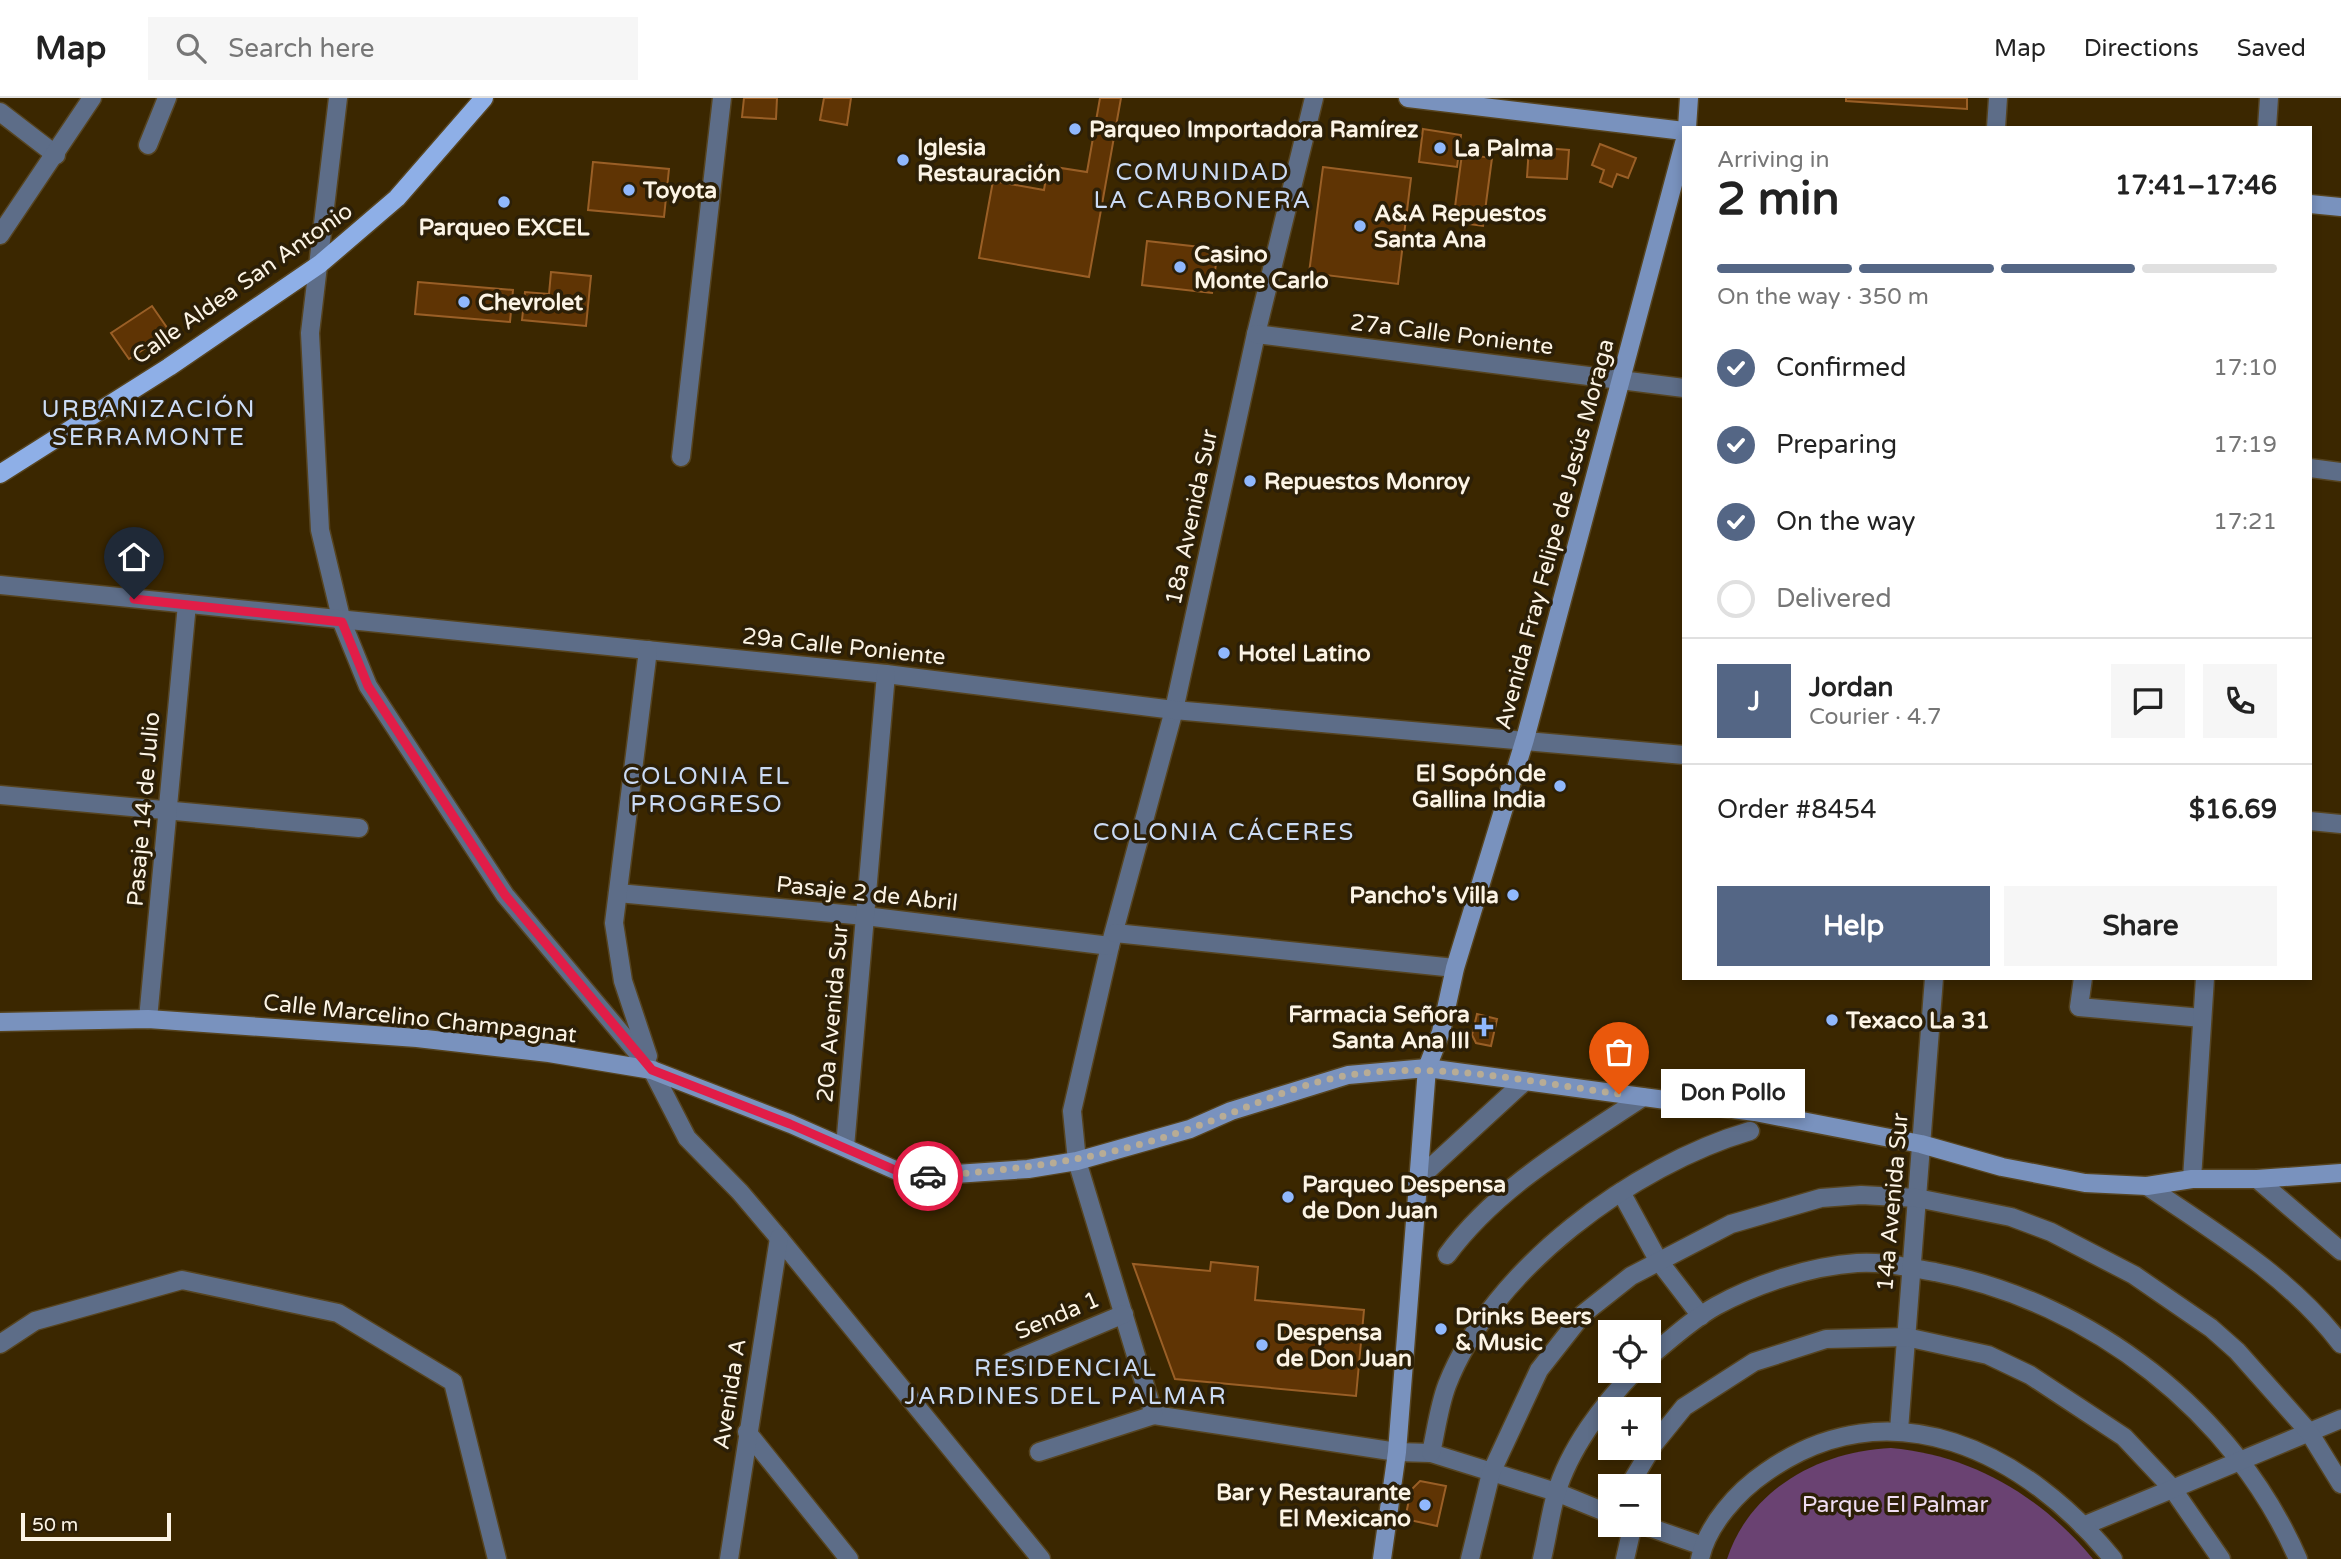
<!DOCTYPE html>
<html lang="en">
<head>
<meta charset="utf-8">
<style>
	body { margin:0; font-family:"Varela Round",sans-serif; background:#f6f6f6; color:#222; height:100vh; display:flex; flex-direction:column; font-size:26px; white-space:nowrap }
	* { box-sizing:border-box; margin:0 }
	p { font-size:23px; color:#767676 }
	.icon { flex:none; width:38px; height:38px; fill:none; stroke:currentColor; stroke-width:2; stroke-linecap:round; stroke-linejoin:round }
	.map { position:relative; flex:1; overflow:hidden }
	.details { position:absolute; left:1682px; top:28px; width:630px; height:854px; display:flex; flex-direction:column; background:#fff; border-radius:0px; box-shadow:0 4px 10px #0003 }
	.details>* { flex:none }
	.controls { position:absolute; left:1598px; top:1222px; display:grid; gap:14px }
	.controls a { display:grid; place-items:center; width:63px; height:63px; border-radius:0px; background:#fff; box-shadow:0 4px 10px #0003; font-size:35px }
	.scale { position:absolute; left:21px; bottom:18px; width:150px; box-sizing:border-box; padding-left:7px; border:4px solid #fcf4e5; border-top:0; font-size:19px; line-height:24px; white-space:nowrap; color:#fcf4e5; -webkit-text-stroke:5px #2c1f07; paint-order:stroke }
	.pin { position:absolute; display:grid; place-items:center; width:60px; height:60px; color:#fff; margin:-72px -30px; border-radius:50% 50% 50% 0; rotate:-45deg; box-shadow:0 0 7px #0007 }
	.pin .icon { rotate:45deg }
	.courier { position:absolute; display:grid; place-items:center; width:70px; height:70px; margin:-35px; border:5px solid #e11d48; border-radius:50%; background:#fff; color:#222; box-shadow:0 2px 9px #0007 }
	.bubble { position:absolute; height:49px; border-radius:0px; background:#fff; box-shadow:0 4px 10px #0003; font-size:23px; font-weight:700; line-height:49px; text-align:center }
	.headline em { font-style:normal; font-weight:700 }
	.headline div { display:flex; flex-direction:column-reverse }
	.headline { display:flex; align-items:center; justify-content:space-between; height:119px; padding:0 35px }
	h1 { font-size:46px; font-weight:700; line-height:52px }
	.bar { display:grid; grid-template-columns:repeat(4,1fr); gap:10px 7px; align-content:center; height:84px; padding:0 35px }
	.bar i { height:9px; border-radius:5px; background:#e0e0e0 }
	.bar .current { background:#546685 }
	.bar p { grid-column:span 4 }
	.line { display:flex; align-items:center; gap:18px; padding:0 35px; border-top:2px solid #e0e0e0 }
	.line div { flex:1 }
	.round { display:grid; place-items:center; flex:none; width:74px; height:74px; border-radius:0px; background:#f6f6f6 }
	ol { padding:0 35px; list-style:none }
	li { display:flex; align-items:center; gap:21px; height:77px }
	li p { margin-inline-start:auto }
	li .icon { padding:7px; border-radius:50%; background:#546685; color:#fff; stroke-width:4 }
	li:last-child { color:#767676 }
	li i { width:38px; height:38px; border:4px solid #e0e0e0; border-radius:50% }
	.cta { display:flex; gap:14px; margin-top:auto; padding:14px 35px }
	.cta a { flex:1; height:80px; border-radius:0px; background:#546685; color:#fff; font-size:28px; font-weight:700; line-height:80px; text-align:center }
	.cta a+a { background:#f6f6f6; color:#222 }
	header { display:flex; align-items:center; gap:42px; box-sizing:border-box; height:98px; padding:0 35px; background:#fff; border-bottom:2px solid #e0e0e0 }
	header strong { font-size:33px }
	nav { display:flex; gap:38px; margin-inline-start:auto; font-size:24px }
	.search { width:490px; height:63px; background:#f6f6f6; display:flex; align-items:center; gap:18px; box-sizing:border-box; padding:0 24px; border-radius:0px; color:#767676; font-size:26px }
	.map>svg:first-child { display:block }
</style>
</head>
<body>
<header>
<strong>Map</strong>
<div class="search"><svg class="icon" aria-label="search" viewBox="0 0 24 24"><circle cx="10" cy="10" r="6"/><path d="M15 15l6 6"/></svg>Search here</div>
<nav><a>Map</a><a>Directions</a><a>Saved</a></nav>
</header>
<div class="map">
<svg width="2341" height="1461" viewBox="0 0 2341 1461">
	<rect width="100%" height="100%" fill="#3b2700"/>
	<path fill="#6a4272" d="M1891,1350C1972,1357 2042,1399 2093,1461H1727C1750,1390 1821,1353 1891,1350Z"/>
	<g fill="#5f3404" stroke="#9a5f26" stroke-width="2">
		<polygon points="744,0 777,0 776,21 742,19"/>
		<polygon points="824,0 851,0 847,27 820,22"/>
		<polygon points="1100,0 1121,0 1089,179 979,160 993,83 1044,92 1048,68 1087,74"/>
		<polygon points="1846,0 1967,0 1967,11 1846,3"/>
		<polygon points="1423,31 1461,37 1457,69 1419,64"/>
		<polygon points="1600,46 1636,60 1628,80 1617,76 1612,89 1600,84 1604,72 1592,67"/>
		<polygon points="1529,49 1569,52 1567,81 1527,79"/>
		<polygon points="1462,56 1492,60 1483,128 1453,124"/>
		<polygon points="593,64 669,71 664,119 588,112"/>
		<polygon points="1323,69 1411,80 1398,186 1309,175"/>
		<polygon points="1147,143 1218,151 1212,195 1142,187"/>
		<polygon points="551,174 591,178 586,228 522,222 525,194 549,196"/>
		<polygon points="418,184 513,192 510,224 415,216"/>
		<polygon points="152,208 170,234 129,261 111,235"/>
		<polygon points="1477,916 1497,921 1491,948 1476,945 1472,937"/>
		<polygon points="1211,1164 1258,1169 1255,1202 1364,1212 1356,1298 1175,1281 1133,1166 1210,1173"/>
		<polygon points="1420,1383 1446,1388 1437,1428 1405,1421 1411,1392"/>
	</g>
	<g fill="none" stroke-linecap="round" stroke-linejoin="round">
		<defs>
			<g id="street">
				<polyline points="338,0 310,235 320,432 342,524 368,588 505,797 652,972 687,1040 740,1094 779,1140 1041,1461"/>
				<polyline points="1314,0 1256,236 1174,612 1110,848 1072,1013 1077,1063 1154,1317 1397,1354 1431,1355 1556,1394 1610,1416"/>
				<polyline points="0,14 56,57"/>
				<polyline points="1996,30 1998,0"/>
				<polyline points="2267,30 2269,0"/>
				<polyline points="148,47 167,0"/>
				<polyline points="0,137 92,0"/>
				<polyline points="1256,236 1684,290"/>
				<polyline points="681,359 722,0"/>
				<polyline points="2310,370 2341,374"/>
				<polyline points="0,487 886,576 1174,612 1684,657"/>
				<polyline points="0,697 359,730"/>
				<polyline points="2310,723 2341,726"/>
				<polyline points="618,795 865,818 1110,848"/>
				<polyline points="1115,835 1455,870"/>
				<polyline points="2083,880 2079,909 2202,920"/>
				<polyline points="148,921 187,506"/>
				<polyline points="648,958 623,883 614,825 648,552"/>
				<polyline points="845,1049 886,576"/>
				<polyline points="2192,1081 2205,880"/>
				<polyline points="2257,1081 2341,1153"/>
				<polyline points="1416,1083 1525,983"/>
				<path d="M2147,1088C2215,1134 2290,1179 2341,1246"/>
				<polyline points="1621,1094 1658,1162 1701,1218"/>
				<path d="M1447,1157C1497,1089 1574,1045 1643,999"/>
				<polyline points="0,1246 35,1223 182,1182 338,1215 453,1284 497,1461"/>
				<path d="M1648,1260C1670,1242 1691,1222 1716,1208C1756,1186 1811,1168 1857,1165C1883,1163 1909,1170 1935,1174C2092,1204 2234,1314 2298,1461"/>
				<polyline points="1010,1264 1124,1216"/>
				<polyline points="1899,1332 1934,880"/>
				<polyline points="747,1334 849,1461"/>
				<polyline points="1039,1354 1154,1317"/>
				<path d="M1431,1355C1436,1333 1439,1308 1447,1287C1492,1171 1634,1067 1750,1033"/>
				<polyline points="1629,1388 1654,1346 1684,1309 1754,1264 1826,1241 1906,1239 1988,1257 2030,1277 2124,1339 2172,1390 2221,1461"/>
				<polyline points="1640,1426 1703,1448"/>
				<polyline points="2083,1428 2341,1321"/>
				<polyline points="729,1461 779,1140"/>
				<polyline points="1470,1461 1491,1375 1539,1272 1583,1216 1631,1178 1731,1126 1821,1100 1861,1097 1917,1100 2011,1119 2051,1134 2134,1177 2211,1230 2237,1253 2309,1334 2341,1386"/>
				<path d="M1542,1461C1547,1440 1550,1417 1556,1396C1569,1351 1603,1306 1636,1272"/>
				<polyline points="1625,1461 1633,1426"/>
				<path d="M1700,1461C1707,1427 1738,1393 1766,1374C1891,1286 2026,1354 2113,1461"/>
			</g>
			<g id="secondary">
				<polyline points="1408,0 1684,33"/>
				<polyline points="1687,30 1689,0"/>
				<polyline points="2310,106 2341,109"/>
				<polyline points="0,924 148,921 417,940 549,955 652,972 791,1026 911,1079 1028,1071 1077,1063 1190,1031 1231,1013 1348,977 1427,970 1755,1014 1921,1046 2002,1069 2085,1085 2147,1088 2192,1081 2257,1081 2341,1075"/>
				<polyline points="1382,1461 1397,1354 1427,970 1441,934 1455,870 1525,641 1684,45"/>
			</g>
			<polyline id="primary" points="0,376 169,269 320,166 397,100 484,0"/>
		</defs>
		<use href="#street" stroke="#564420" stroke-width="21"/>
		<use href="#secondary" stroke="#564420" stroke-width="21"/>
		<use href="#primary" stroke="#564420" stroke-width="21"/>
		<use href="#street" stroke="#5d6d88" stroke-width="18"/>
		<use href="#secondary" stroke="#7992be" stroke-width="18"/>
		<use href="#primary" stroke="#8eafe7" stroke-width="18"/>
	</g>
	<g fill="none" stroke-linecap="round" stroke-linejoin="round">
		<path stroke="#b8ac95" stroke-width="7" stroke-dasharray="0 12.6" d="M928,1078C1019,1072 1101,1062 1189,1031C1241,1013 1294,986 1350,977C1440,963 1530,984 1619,996"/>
		<polyline stroke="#e11d48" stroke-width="9" points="134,501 342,524 368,588 505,797 652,972 790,1026 911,1079 928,1078"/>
	</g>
	<g fill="#90b8fd" stroke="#2c1f07" stroke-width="2.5">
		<circle cx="1075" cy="31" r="7"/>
		<circle cx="1440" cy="50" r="7"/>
		<circle cx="903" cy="62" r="7"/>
		<circle cx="629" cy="92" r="7"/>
		<circle cx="504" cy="104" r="7"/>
		<circle cx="1360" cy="128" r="7"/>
		<circle cx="1180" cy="169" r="7"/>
		<circle cx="464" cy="204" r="7"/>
		<circle cx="1250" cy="383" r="7"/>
		<circle cx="1224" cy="555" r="7"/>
		<circle cx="1560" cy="688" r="7"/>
		<circle cx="1513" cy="797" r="7"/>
		<circle cx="1832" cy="922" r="7"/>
		<path d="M1480.5 918.5h7v7h7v7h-7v7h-7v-7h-7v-7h7z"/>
		<circle cx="1288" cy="1099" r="7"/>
		<circle cx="1441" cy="1231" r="7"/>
		<circle cx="1262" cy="1247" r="7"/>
		<circle cx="1425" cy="1407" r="7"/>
	</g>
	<g text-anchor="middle" stroke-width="7" stroke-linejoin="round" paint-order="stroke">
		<g font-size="23" font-weight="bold" fill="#fcf4e5" stroke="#2c1f07" text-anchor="start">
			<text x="1089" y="39">Parqueo Importadora Ramírez</text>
			<text x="917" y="57">Iglesia<tspan x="917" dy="26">Restauración</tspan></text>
			<text x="1454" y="58">La Palma</text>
			<text x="643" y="100">Toyota</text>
			<text x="1374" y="123">A&amp;A Repuestos<tspan x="1374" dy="26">Santa Ana</tspan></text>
			<text x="504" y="137" text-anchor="middle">Parqueo EXCEL</text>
			<text x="1194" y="164">Casino<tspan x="1194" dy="26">Monte Carlo</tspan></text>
			<text x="478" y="212">Chevrolet</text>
			<text x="1264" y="391">Repuestos Monroy</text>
			<text x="1238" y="563">Hotel Latino</text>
			<text x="1546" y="683" text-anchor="end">El Sopón de<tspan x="1546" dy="26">Gallina India</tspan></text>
			<text x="1499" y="805" text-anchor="end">Pancho's Villa</text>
			<text x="1470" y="924" text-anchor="end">Farmacia Señora<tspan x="1470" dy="26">Santa Ana III</tspan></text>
			<text x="1846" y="930">Texaco La 31</text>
			<text x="1302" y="1094">Parqueo Despensa<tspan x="1302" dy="26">de Don Juan</tspan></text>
			<text x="1455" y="1226">Drinks Beers<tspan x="1455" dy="26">&amp; Music</tspan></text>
			<text x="1276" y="1242">Despensa<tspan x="1276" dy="26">de Don Juan</tspan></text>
			<text x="1411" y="1402" text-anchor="end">Bar y Restaurante<tspan x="1411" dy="26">El Mexicano</tspan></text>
		</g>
		<g font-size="23" fill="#fcf4e5" stroke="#2c1f07">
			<text transform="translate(242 185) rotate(-35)" y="8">Calle Aldea San Antonio</text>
			<text transform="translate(1452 236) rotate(7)" y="8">27a Calle Poniente</text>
			<text transform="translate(1191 419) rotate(-78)" y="8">18a Avenida Sur</text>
			<text transform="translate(1554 436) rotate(-75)" y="8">Avenida Fray Felipe de Jesús Moraga</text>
			<text transform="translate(844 548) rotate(6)" y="8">29a Calle Poniente</text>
			<text transform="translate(143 711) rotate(-85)" y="8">Pasaje 14 de Julio</text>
			<text transform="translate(867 795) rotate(6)" y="8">Pasaje 2 de Abril</text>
			<text transform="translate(832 915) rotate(-85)" y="8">20a Avenida Sur</text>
			<text transform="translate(420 920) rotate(6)" y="8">Calle Marcelino Champagnat</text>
			<text transform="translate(1892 1104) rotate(-85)" y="8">14a Avenida Sur</text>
			<text transform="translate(1057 1217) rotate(-23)" y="8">Senda 1</text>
			<text transform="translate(729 1296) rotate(-81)" y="8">Avenida A</text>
		</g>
		<g font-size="23" fill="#efddf2" stroke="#2c1f07">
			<text x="1895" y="1414">Parque El Palmar</text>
		</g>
		<g font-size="24" letter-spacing="2" fill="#cbdbf5" stroke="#2c1f07">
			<text x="1203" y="82">COMUNIDAD<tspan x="1203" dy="28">LA CARBONERA</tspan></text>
			<text x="149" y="319">URBANIZACIÓN<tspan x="149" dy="28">SERRAMONTE</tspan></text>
			<text x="707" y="686">COLONIA EL<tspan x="707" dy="28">PROGRESO</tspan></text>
			<text x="1224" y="742">COLONIA CÁCERES</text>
			<text x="1066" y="1278">RESIDENCIAL<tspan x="1066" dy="28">JARDINES DEL PALMAR</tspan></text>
		</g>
	</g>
</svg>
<div class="controls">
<a><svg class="icon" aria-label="locate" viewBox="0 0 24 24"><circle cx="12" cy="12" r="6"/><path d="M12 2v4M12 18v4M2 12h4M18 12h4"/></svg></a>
<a>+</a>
<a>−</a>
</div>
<div class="scale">50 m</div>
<div class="pin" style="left:1619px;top:996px;background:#ea580c"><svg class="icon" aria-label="bag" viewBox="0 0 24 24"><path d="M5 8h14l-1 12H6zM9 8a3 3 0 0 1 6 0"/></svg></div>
<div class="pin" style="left:134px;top:501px;background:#1f2937"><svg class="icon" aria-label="home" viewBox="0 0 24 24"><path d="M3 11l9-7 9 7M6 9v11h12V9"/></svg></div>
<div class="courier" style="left:928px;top:1078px"><svg class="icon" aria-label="car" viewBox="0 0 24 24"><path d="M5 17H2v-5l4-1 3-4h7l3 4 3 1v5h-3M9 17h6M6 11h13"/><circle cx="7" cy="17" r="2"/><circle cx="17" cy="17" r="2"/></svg></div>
<div class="bubble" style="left:1661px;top:971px;width:144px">Don Pollo</div>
<section class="details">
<div class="headline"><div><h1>2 min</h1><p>Arriving in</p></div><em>17:41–17:46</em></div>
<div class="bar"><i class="current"></i><i class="current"></i><i class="current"></i><i></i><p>On the way · 350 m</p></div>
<ol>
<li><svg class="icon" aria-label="check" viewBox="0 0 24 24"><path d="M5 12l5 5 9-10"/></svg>Confirmed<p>17:10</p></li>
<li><svg class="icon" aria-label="check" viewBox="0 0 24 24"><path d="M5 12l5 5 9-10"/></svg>Preparing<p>17:19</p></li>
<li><svg class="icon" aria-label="check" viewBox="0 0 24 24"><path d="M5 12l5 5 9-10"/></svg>On the way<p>17:21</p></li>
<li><i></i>Delivered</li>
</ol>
<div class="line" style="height:126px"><b class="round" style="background:#546685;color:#fff">J</b><div><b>Jordan</b><p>Courier · 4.7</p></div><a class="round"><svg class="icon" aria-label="chat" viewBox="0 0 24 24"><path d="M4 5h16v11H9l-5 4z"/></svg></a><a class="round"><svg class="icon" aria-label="phone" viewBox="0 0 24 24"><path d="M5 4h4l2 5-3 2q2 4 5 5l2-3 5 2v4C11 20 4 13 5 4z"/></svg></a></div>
<div class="line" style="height:91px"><div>Order #8454</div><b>$16.69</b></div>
<div class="cta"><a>Help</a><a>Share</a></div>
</section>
</div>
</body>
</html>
